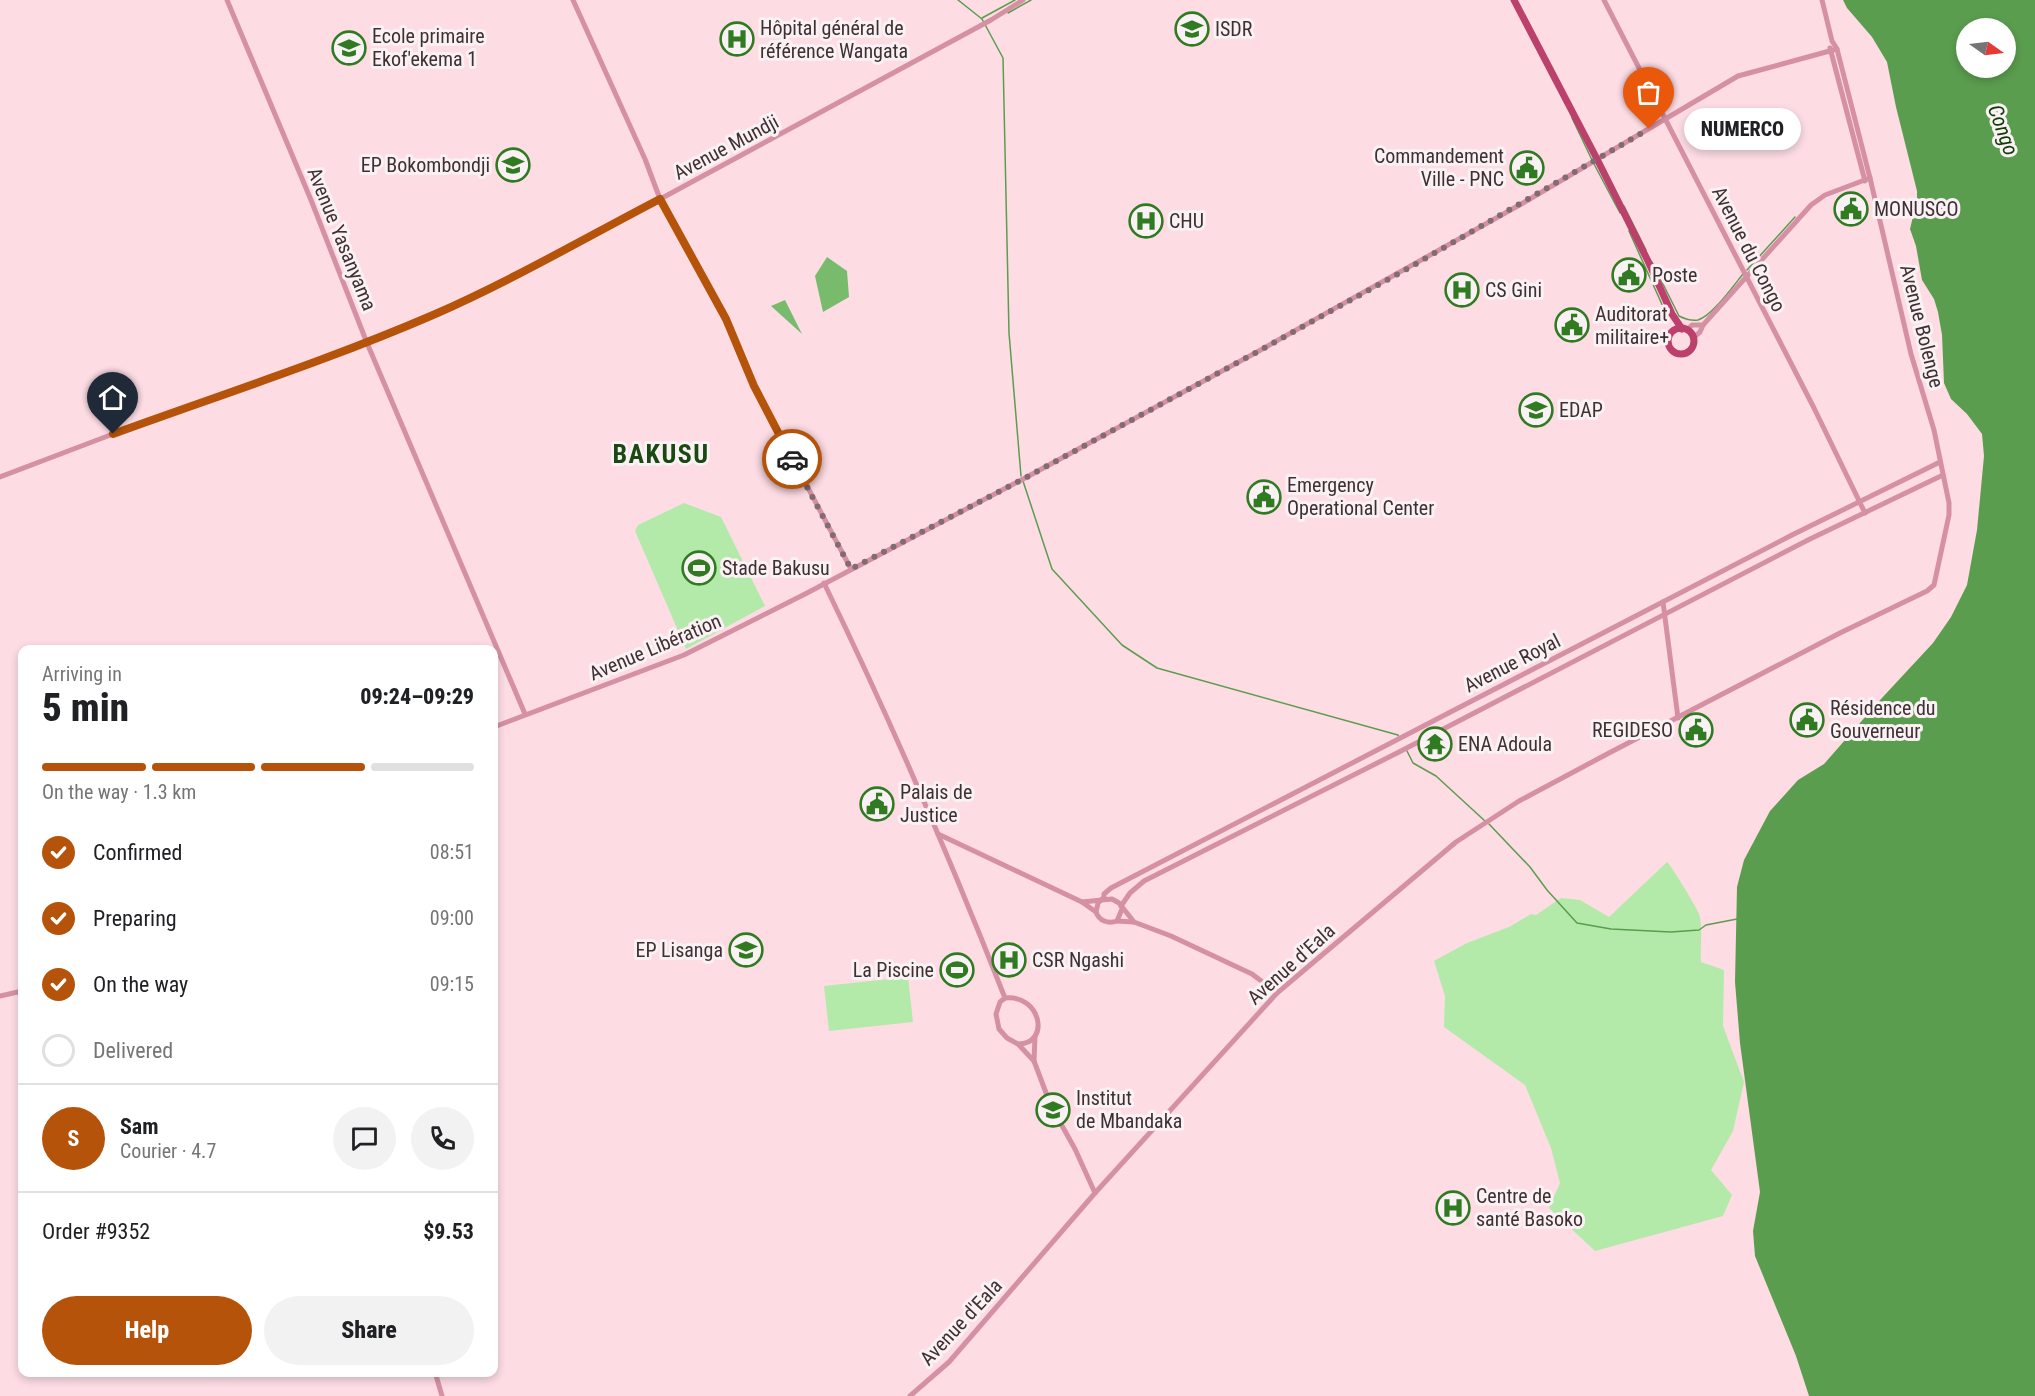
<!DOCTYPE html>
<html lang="en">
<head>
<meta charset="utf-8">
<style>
	body { margin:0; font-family:"Roboto Condensed",sans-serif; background:#f2f2f2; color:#202124; height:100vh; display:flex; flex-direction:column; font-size:22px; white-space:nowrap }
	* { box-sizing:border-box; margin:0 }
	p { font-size:20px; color:#757577 }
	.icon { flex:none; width:33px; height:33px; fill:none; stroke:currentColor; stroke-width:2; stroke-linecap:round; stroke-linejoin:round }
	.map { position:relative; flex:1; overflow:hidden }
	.details { position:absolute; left:18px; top:645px; width:480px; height:732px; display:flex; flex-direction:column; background:#fff; border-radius:12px; box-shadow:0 3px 9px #0003 }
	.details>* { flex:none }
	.needle { width:39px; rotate:104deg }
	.tools { position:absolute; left:1956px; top:18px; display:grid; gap:12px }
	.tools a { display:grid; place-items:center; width:60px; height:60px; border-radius:50%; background:#fff; box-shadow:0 3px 9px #0003; font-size:30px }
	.pin { position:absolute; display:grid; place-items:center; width:51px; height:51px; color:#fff; margin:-62px -26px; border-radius:50% 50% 50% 0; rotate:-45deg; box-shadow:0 0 6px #0007 }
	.pin .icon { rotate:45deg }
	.courier { position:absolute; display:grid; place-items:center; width:60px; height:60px; margin:-30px; border:4px solid #b45309; border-radius:50%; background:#fff; color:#222; box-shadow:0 2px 8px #0007 }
	.bubble { position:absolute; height:42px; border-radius:21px; background:#fff; box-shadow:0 3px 9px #0003; font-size:20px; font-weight:800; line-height:42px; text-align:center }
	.headline em { font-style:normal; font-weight:800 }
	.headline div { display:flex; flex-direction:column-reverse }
	.headline { display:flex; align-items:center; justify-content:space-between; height:102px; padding:0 24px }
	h1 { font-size:39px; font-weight:800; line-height:45px }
	.bar { display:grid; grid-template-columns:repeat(4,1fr); gap:9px 6px; align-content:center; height:72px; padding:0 24px }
	.bar i { height:8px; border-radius:4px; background:#e0e0e0 }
	.bar .active { background:#b45309 }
	.bar p { grid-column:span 4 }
	.line { display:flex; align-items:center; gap:15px; padding:0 24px; border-top:2px solid #e0e0e0 }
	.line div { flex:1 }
	.round { display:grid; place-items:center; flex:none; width:63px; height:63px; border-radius:32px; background:#f2f2f2 }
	ol { padding:0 24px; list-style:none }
	li { display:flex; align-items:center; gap:18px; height:66px }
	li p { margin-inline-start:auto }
	li .icon { padding:6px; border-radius:50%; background:#b45309; color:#fff; stroke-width:4 }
	li:last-child { color:#757577 }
	li i { width:33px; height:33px; border:3px solid #e0e0e0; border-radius:50% }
	.primary-button { display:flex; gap:12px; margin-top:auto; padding:12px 24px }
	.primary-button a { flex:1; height:69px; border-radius:36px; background:#b45309; color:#fff; font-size:24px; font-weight:800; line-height:69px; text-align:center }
	.primary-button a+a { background:#f2f2f2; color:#202124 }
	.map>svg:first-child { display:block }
</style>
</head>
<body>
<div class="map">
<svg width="2035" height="1396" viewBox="0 0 2035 1396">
	<rect width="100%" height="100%" fill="#fddce4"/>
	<g fill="#b3eaa9">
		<polygon points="684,503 721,517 765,606 686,649 635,531 638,525"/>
		<path d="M1667,862C1671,865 1697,908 1699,914C1703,925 1700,949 1701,962L1724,970L1723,1026L1744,1082L1733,1131L1711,1170L1732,1195L1723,1216L1595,1251L1549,1208L1560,1183L1551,1148L1525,1085L1444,1027L1445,996L1434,961L1467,943L1509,927L1531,914L1536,915L1561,898L1580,900L1609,917Z"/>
		<polygon points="908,977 913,1022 829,1031 824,986"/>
	</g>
	<g fill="#78bb6c">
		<polygon points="827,257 847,271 849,297 823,312 815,276"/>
		<polygon points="785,300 802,334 771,306"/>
	</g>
	<g fill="#5b9d4f" fill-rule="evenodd">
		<path d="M1843,0H2035V1396H1809L1796,1356L1755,1256L1753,1231L1760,1192L1740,1043L1735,982L1737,887L1744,860L1770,811L1798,780L1824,764L1881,699L1933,643L1951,617L1967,585L1977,530L1984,456L1982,434L1967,414L1951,399L1944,383L1942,335L1938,312L1934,299L1922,280L1916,246L1910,229L1917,200V191L1896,107L1887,62L1872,37L1847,8ZM1966,28H2006V68H1966Z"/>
		<polygon points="953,962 964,964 960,984 958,985 943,981 943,976 950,974"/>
	</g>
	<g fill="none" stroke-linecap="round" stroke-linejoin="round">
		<g stroke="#5b9d4f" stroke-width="1.5">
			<polyline points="958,0 982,19 1003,58 1009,333 1021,476"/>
			<polyline points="1008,13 1031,0"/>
			<polyline points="982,18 1015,0"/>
			<polyline points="1572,118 1592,160"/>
			<polyline points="1594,164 1620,213"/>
			<polyline points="1624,206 1646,250"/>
			<polyline points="1629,231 1669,320"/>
			<path d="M1652,262L1679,316C1685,319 1692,321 1698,320C1712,316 1734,285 1743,274"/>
			<polyline points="1747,270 1795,217"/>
			<polyline points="1023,481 1052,569 1122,645 1157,668 1398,735 1399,737"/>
			<polyline points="1407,751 1413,763 1436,776 1485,821"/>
			<polyline points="1489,824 1530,867 1547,890 1577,923 1611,929 1671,932 1699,930 1706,925 1737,919"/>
		</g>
		<g stroke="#d591a3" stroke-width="5">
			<polyline points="227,0 311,200 367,343 525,714"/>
			<polyline points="573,0 645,159 660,199 726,319 754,386 851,569"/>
			<polyline points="1604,0 1814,408 1865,513"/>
			<polyline points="1830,48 1865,181"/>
			<polyline points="1687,330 1692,325 1703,325"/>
			<polyline points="1693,338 1700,332 1703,325 1811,205 1825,195 1870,178"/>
			<polyline points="0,477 113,434 367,343 435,314 566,250 991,20 1023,0"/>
			<path d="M824,583C890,719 950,858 1005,998"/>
			<polyline points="1663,602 1678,718"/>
			<polyline points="494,727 684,655 807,593 1025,478 1257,352 1523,203 1738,76 1837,49"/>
			<polyline points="938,834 1082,902 1096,912"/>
			<polyline points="1104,898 1104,894 1111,888 1792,535 1940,462"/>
			<path d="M1102,899L1098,903L1096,912C1099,921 1108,924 1117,921L1122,909"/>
			<polyline points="1082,902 1112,899 1119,903 1134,922"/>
			<polyline points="1121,906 1130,893 1144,881 1399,752 1808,540 1943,475"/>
			<polyline points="1117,921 1134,922 1171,936 1252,974 1277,993"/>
			<polyline points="0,996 22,991"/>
			<path d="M1018,1044C1051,1044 1041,994 1005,998L1000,1002L996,1014L999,1029L1007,1038L1018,1044L1034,1061L1051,1106L1075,1149L1095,1193"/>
			<polyline points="1034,1061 1035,1036"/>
			<polyline points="435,1372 442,1396"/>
			<polyline points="910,1396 949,1362 1095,1193 1277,993 1456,842 1519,801 1609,753 1840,633 1927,591 1934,585 1949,515 1949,503 1934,430 1911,354 1870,178 1837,49 1832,41 1822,0"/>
		</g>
		<g stroke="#bb406b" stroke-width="7">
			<polyline points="1514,0 1597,159 1648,261 1672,314 1682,329"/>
			<circle cx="1681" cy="341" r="13"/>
		</g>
	</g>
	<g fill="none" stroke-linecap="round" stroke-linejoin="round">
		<polyline stroke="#826c71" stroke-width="6" stroke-dasharray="0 10.8" points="792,459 851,569 1025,478 1257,352 1414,265 1649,129"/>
		<path stroke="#b45309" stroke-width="8" d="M113,434C220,395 329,360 433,315C511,281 585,238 660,199L726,319L754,386L792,459"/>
	</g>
	<defs>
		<symbol id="university-ring" viewBox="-11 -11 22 22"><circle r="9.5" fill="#f9f1f3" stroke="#307a21" stroke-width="1.5"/><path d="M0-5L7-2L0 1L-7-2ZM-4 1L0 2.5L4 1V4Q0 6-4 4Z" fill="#307a21"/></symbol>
		<symbol id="hospital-ring" viewBox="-11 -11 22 22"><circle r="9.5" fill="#f9f1f3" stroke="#307a21" stroke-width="1.5"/><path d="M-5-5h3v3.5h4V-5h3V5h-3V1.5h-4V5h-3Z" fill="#307a21"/></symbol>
		<symbol id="school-ring" viewBox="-11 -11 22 22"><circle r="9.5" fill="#f9f1f3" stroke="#307a21" stroke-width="1.5"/><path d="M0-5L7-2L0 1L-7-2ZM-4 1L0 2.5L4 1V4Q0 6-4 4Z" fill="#307a21"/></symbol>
		<symbol id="civic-ring" viewBox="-11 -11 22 22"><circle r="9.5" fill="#f9f1f3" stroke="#307a21" stroke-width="1.5"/><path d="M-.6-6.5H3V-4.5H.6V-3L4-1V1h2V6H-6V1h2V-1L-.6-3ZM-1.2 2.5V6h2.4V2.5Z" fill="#307a21"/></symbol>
		<symbol id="stadium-ring" viewBox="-11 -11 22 22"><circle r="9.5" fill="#f9f1f3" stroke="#307a21" stroke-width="1.5"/><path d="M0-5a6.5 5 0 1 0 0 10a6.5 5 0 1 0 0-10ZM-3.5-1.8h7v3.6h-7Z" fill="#307a21"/></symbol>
		<symbol id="temple-ring" viewBox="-11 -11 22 22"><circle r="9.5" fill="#f9f1f3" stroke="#307a21" stroke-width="1.5"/><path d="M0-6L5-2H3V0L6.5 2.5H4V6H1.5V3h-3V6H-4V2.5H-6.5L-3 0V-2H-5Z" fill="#307a21"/></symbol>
	</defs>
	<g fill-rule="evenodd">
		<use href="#university-ring" x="1173" y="10" width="38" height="38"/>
		<use href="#hospital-ring" x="718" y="20" width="38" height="38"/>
		<use href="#school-ring" x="330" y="29" width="38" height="38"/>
		<use href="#school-ring" x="494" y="146" width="38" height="38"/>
		<use href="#civic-ring" x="1508" y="149" width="38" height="38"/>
		<use href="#civic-ring" x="1832" y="190" width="38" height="38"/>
		<use href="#hospital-ring" x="1127" y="202" width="38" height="38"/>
		<use href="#civic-ring" x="1610" y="256" width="38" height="38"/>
		<use href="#hospital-ring" x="1443" y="271" width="38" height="38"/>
		<use href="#civic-ring" x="1553" y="306" width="38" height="38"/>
		<use href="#school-ring" x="1517" y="391" width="38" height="38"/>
		<use href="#civic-ring" x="1245" y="478" width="38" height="38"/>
		<use href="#stadium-ring" x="680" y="549" width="38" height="38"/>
		<use href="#civic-ring" x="1788" y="701" width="38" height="38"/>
		<use href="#civic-ring" x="1677" y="711" width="38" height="38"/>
		<use href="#temple-ring" x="1416" y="725" width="38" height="38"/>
		<use href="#civic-ring" x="858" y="785" width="38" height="38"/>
		<use href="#school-ring" x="727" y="931" width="38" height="38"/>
		<use href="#hospital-ring" x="990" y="941" width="38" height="38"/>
		<use href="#stadium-ring" x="938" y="951" width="38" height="38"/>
		<use href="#school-ring" x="1034" y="1091" width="38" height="38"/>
		<use href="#hospital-ring" x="1434" y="1189" width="38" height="38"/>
	</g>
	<g text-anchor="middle" stroke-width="6" stroke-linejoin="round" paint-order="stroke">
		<g font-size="20" fill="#3f3033" stroke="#f9f1f3" text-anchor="start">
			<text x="760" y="35">Hôpital général de<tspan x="760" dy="23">référence Wangata</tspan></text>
			<text x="1215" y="36">ISDR</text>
			<text x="372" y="43">Ecole primaire<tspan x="372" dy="23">Ekof'ekema 1</tspan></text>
			<text x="1504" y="163" text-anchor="end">Commandement<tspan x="1504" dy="23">Ville - PNC</tspan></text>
			<text x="490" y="172" text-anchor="end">EP Bokombondji</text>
			<text x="1874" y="216">MONUSCO</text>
			<text x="1169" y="228">CHU</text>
			<text x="1652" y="282">Poste</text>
			<text x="1485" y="297">CS Gini</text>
			<text x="1595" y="321">Auditorat<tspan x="1595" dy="23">militaire+</tspan></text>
			<text x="1559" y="417">EDAP</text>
			<text x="1287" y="492">Emergency<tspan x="1287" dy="23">Operational Center</tspan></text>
			<text x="722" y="575">Stade Bakusu</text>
			<text x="1830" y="715">Résidence du<tspan x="1830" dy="23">Gouverneur</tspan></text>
			<text x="1673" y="737" text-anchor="end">REGIDESO</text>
			<text x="1458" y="751">ENA Adoula</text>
			<text x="900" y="799">Palais de<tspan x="900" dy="23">Justice</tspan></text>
			<text x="723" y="957" text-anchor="end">EP Lisanga</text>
			<text x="1032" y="967">CSR Ngashi</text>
			<text x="934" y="977" text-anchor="end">La Piscine</text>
			<text x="1076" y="1105">Institut<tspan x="1076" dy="23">de Mbandaka</tspan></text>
			<text x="1476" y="1203">Centre de<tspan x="1476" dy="23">santé Basoko</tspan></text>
		</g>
		<g font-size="20" fill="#3f3033" stroke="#f9f1f3">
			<text transform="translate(726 147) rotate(-28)" y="7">Avenue Mundji</text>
			<text transform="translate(342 239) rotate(68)" y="7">Avenue Yasanyama</text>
			<text transform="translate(1749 249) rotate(63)" y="7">Avenue du Congo</text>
			<text transform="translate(1922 326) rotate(76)" y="7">Avenue Bolenge</text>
			<text transform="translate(655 647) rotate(-23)" y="7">Avenue Libération</text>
			<text transform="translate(1512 663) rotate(-27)" y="7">Avenue Royal</text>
			<text transform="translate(1291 964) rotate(-42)" y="7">Avenue d'Eala</text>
			<text transform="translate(961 1322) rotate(-47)" y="7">Avenue d'Eala</text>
		</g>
		<g font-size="21" font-style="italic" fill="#0e3c05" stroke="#f9f1f3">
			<text transform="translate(2003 130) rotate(70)" y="7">Congo</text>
		</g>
		<g font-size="26" font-weight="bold" letter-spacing="1.5" fill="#1a4911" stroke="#f9f1f3">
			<text x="661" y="463">BAKUSU</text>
		</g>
	</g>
</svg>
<div class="tools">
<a><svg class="needle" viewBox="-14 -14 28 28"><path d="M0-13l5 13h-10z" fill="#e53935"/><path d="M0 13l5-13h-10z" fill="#757577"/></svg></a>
</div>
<div class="pin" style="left:1649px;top:129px;background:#ea580c"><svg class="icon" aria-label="bag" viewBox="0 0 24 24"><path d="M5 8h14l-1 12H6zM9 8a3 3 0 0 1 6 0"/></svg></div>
<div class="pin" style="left:113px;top:434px;background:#1f2937"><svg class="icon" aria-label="home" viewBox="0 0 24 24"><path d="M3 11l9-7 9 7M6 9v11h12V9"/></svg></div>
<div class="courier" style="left:792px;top:459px"><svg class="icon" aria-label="car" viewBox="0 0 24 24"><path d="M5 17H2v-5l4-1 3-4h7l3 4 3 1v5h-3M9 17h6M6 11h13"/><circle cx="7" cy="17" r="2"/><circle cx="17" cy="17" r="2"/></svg></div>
<div class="bubble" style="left:1684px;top:108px;width:117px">NUMERCO</div>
<section class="details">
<div class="headline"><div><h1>5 min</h1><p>Arriving in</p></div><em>09:24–09:29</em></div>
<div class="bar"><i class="active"></i><i class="active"></i><i class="active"></i><i></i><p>On the way · 1.3 km</p></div>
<ol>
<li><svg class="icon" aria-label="check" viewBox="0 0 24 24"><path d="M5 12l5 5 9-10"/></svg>Confirmed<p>08:51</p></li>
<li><svg class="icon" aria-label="check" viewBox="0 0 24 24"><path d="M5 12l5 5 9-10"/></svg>Preparing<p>09:00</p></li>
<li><svg class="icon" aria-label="check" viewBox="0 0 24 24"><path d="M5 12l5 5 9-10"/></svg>On the way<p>09:15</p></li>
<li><i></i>Delivered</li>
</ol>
<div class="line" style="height:108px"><b class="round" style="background:#b45309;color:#fff">S</b><div><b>Sam</b><p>Courier · 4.7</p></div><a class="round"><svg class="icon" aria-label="chat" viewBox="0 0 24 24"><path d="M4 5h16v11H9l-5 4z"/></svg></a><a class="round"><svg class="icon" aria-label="phone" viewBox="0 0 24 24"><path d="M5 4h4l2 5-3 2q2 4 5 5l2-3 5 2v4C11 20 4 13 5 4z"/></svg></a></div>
<div class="line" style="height:78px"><div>Order #9352</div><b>$9.53</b></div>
<div class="primary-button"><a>Help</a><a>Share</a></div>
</section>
</div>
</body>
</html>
